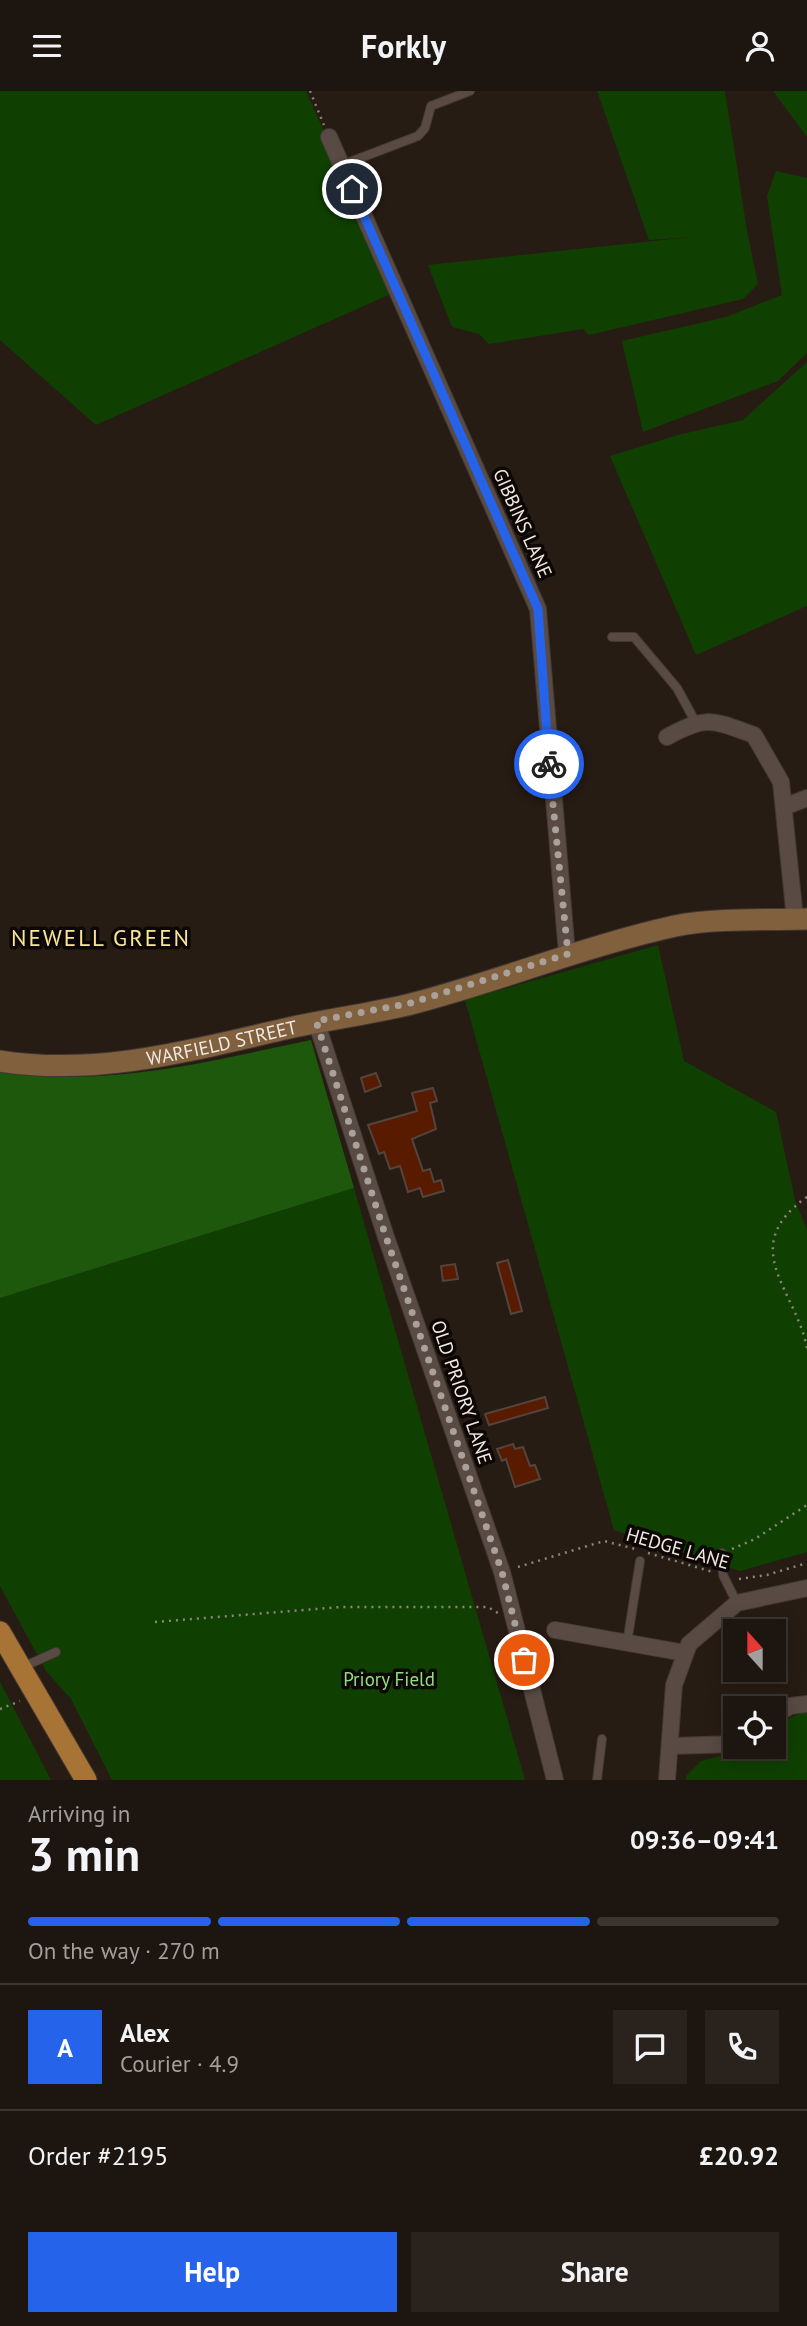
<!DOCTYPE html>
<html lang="en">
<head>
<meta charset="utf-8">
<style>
	body { margin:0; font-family:"PT Sans",sans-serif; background:#2a221d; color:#f1f3f6; height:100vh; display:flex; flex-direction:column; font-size:26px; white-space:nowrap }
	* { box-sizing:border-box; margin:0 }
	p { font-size:23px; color:#a09f9e }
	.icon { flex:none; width:38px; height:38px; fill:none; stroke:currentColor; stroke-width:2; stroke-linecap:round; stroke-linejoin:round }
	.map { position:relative; height:1689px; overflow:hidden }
	.drawer { display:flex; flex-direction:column; background:#1d150f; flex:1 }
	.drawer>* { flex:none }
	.needle { width:46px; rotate:339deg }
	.buttons { position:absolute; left:723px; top:1528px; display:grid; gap:14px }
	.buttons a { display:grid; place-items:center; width:63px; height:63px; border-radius:0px; background:#1d150f; box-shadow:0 4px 18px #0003,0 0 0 2px #3b342f; font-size:35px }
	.pin { position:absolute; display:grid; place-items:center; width:60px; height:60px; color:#fff; margin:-30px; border:4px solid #fff; border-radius:50%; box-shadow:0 2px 7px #0007 }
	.courier { position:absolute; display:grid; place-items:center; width:70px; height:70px; margin:-35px; border:5px solid #2563eb; border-radius:50%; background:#fff; color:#222; box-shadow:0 2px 9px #0007 }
	.summary em { font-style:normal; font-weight:700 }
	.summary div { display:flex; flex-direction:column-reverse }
	.summary { display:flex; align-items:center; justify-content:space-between; height:119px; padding:0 28px }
	h1 { font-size:46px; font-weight:700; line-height:52px }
	.bar { display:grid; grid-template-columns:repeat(4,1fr); gap:10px 7px; align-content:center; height:84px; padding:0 28px }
	.bar i { height:9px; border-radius:5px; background:#3b342f }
	.bar .active { background:#2563eb }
	.bar p { grid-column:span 4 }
	.line { display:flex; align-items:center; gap:18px; padding:0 28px; border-top:2px solid #3b342f }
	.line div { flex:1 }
	.round { display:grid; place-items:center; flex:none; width:74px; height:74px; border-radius:0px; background:#2a221d }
	.button { display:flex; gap:14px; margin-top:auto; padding:14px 28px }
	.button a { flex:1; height:80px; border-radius:0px; background:#2563eb; color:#fff; font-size:28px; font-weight:700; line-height:80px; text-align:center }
	.button a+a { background:#2a221d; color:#f1f3f6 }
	header { display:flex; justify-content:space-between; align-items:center; height:91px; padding:0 28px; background:#1d150f; font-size:32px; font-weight:700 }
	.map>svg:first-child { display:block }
</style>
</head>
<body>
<header><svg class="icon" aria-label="menu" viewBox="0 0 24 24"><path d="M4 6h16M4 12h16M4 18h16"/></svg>Forkly<svg class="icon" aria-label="person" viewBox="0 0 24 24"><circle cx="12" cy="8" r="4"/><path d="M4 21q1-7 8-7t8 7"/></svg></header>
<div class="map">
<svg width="807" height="1689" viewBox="0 0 807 1689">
	<rect width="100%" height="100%" fill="#271c14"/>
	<g fill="#0f4001">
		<polygon points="0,0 306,0 395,201 96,334 0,249"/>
		<polygon points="597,0 725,0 747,140 758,193 743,208 589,244 583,238 489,253 479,243 452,236 428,174 691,146 649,149"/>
		<polygon points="773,0 807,0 807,46"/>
		<polygon points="776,80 807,87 807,262 778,290 643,341 622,250 726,226 782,204 767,105"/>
		<polygon points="807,271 807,515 696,564 610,365 678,344 743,329"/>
		<polygon points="658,854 684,970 776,1021 795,1109 807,1139 807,1461 740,1480 614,1439 465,909"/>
		<polygon points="354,1097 525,1689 112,1689 71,1608 46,1580 0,1495 0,1207"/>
		<polygon points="0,1591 51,1689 0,1689"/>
		<path d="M803,1621L807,1622V1689H686V1685L701,1670L757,1656H774C774,1635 785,1628 803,1621Z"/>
	</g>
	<path fill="#1d580d" d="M311,949L354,1097L0,1207V980C105,998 209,970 311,949Z"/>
	<g fill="#581b00" stroke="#53443e" stroke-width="2">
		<polygon points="376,982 381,995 365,1001 361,987"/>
		<polygon points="433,997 437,1010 430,1012 436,1038 412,1048 423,1080 430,1078 434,1091 441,1089 444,1100 423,1106 420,1097 408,1101 400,1075 390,1078 384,1061 379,1063 368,1034 417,1020 412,1002"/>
		<polygon points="508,1169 522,1220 511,1223 497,1172"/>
		<polygon points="455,1173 458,1188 443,1190 441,1175"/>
		<polygon points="545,1306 548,1317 489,1334 485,1323"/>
		<polygon points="513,1353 515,1358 523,1356 530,1375 535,1374 540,1388 515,1396 506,1368 502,1370 497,1358"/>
	</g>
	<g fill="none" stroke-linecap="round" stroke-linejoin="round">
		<defs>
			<g id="service">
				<polyline points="342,74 418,45 425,37 431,15 470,0"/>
				<polyline points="612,546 634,546 677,597 695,630"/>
				<polyline points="722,1462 723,1484 737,1512"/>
				<polyline points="627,1552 640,1470"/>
				<polyline points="23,1576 56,1561"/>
				<polyline points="597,1689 602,1648"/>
			</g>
			<g id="minor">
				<polyline points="329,46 538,518 567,863"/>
				<path d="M667,646C707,624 712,629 754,644L781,691L795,828"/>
				<polyline points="784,716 807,707"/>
				<polyline points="316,930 385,1143 502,1481 555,1689"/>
				<polyline points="555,1539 685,1562"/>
				<polyline points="774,1625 790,1615 807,1613"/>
				<polyline points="671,1655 735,1653"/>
				<polyline points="667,1689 674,1594 689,1553 737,1512 807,1497"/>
			</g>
			<g id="secondary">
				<path id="s1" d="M0,970C94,985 185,961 276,940C321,929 367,924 411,913C500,890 585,855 675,835C712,827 768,829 807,828"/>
			</g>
			<polyline id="primary" points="0,1541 86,1689"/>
		</defs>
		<use href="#service" stroke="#423834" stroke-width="10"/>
		<use href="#minor" stroke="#423834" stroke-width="18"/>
		<use href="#secondary" stroke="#423834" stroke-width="23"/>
		<use href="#primary" stroke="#423834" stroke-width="23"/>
		<g stroke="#8d847d" stroke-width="2.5" stroke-dasharray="2 5" stroke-linecap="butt">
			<polyline points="310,0 324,34"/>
			<path d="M807,1106C736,1156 796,1199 807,1257"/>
			<polyline points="732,1458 755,1448 807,1414"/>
			<polyline points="648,1462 713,1481"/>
			<polyline points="518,1476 604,1450 639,1459"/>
			<polyline points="739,1488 767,1484 807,1472"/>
			<polyline points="155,1531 341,1516 488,1516 498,1522"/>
			<polyline points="0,1618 20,1610"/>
		</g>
		<use href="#service" stroke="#594b43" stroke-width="8"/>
		<use href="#minor" stroke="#594b43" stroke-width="16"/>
		<use href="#secondary" stroke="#80603d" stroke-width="21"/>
		<use href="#primary" stroke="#a87436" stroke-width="21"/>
	</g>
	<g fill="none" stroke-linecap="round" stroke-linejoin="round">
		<polyline stroke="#aaa19b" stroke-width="7" stroke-dasharray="0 12.6" points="524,1569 502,1481 385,1143 316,930 411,912 568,863 549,673"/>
		<polyline stroke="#2563eb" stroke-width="9" points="352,98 538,518 549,673"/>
	</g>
	<g text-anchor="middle" stroke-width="7" stroke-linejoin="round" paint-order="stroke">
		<g font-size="19" fill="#f1e9e4" stroke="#0c0705">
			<text transform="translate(523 432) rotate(66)" y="7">GIBBINS LANE</text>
			<text dy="7" stroke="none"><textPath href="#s1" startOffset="224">WARFIELD STREET</textPath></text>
			<text transform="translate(462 1301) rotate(71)" y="7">OLD PRIORY LANE</text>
			<text transform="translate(678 1457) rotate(16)" y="7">HEDGE LANE</text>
		</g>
		<g font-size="19" fill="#90df7f" stroke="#0c0705">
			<text x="389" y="1595">Priory Field</text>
		</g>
		<g font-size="23" letter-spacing="2" fill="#f8e596" stroke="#0c0705">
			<text x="101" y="855">NEWELL GREEN</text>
		</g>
	</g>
</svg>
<div class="buttons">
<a><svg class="needle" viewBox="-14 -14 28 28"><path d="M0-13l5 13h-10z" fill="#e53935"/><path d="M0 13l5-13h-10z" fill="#a09f9e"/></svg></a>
<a><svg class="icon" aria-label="locate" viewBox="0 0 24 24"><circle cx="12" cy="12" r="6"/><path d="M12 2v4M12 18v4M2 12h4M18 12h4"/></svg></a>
</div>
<div class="pin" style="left:524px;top:1569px;background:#ea580c"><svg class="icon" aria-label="bag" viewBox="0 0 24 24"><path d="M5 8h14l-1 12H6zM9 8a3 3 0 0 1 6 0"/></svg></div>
<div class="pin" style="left:352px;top:98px;background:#1f2937"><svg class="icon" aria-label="home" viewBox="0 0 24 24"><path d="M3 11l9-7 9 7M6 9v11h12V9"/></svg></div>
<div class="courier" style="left:549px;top:673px"><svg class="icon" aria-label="bike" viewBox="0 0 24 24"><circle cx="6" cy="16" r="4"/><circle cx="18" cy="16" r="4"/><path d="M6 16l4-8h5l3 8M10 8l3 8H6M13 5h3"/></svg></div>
</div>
<section class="drawer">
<div class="summary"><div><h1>3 min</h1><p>Arriving in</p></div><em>09:36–09:41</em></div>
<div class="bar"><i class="active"></i><i class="active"></i><i class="active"></i><i></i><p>On the way · 270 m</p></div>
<div class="line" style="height:126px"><b class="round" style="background:#2563eb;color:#fff">A</b><div><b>Alex</b><p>Courier · 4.9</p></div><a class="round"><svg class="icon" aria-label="chat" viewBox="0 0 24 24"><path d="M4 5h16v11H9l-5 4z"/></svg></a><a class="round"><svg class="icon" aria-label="phone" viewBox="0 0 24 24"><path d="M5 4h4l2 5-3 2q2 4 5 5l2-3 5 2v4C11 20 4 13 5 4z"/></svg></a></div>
<div class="line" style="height:91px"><div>Order #2195</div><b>£20.92</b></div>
<div class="button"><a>Help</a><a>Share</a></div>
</section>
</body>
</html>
